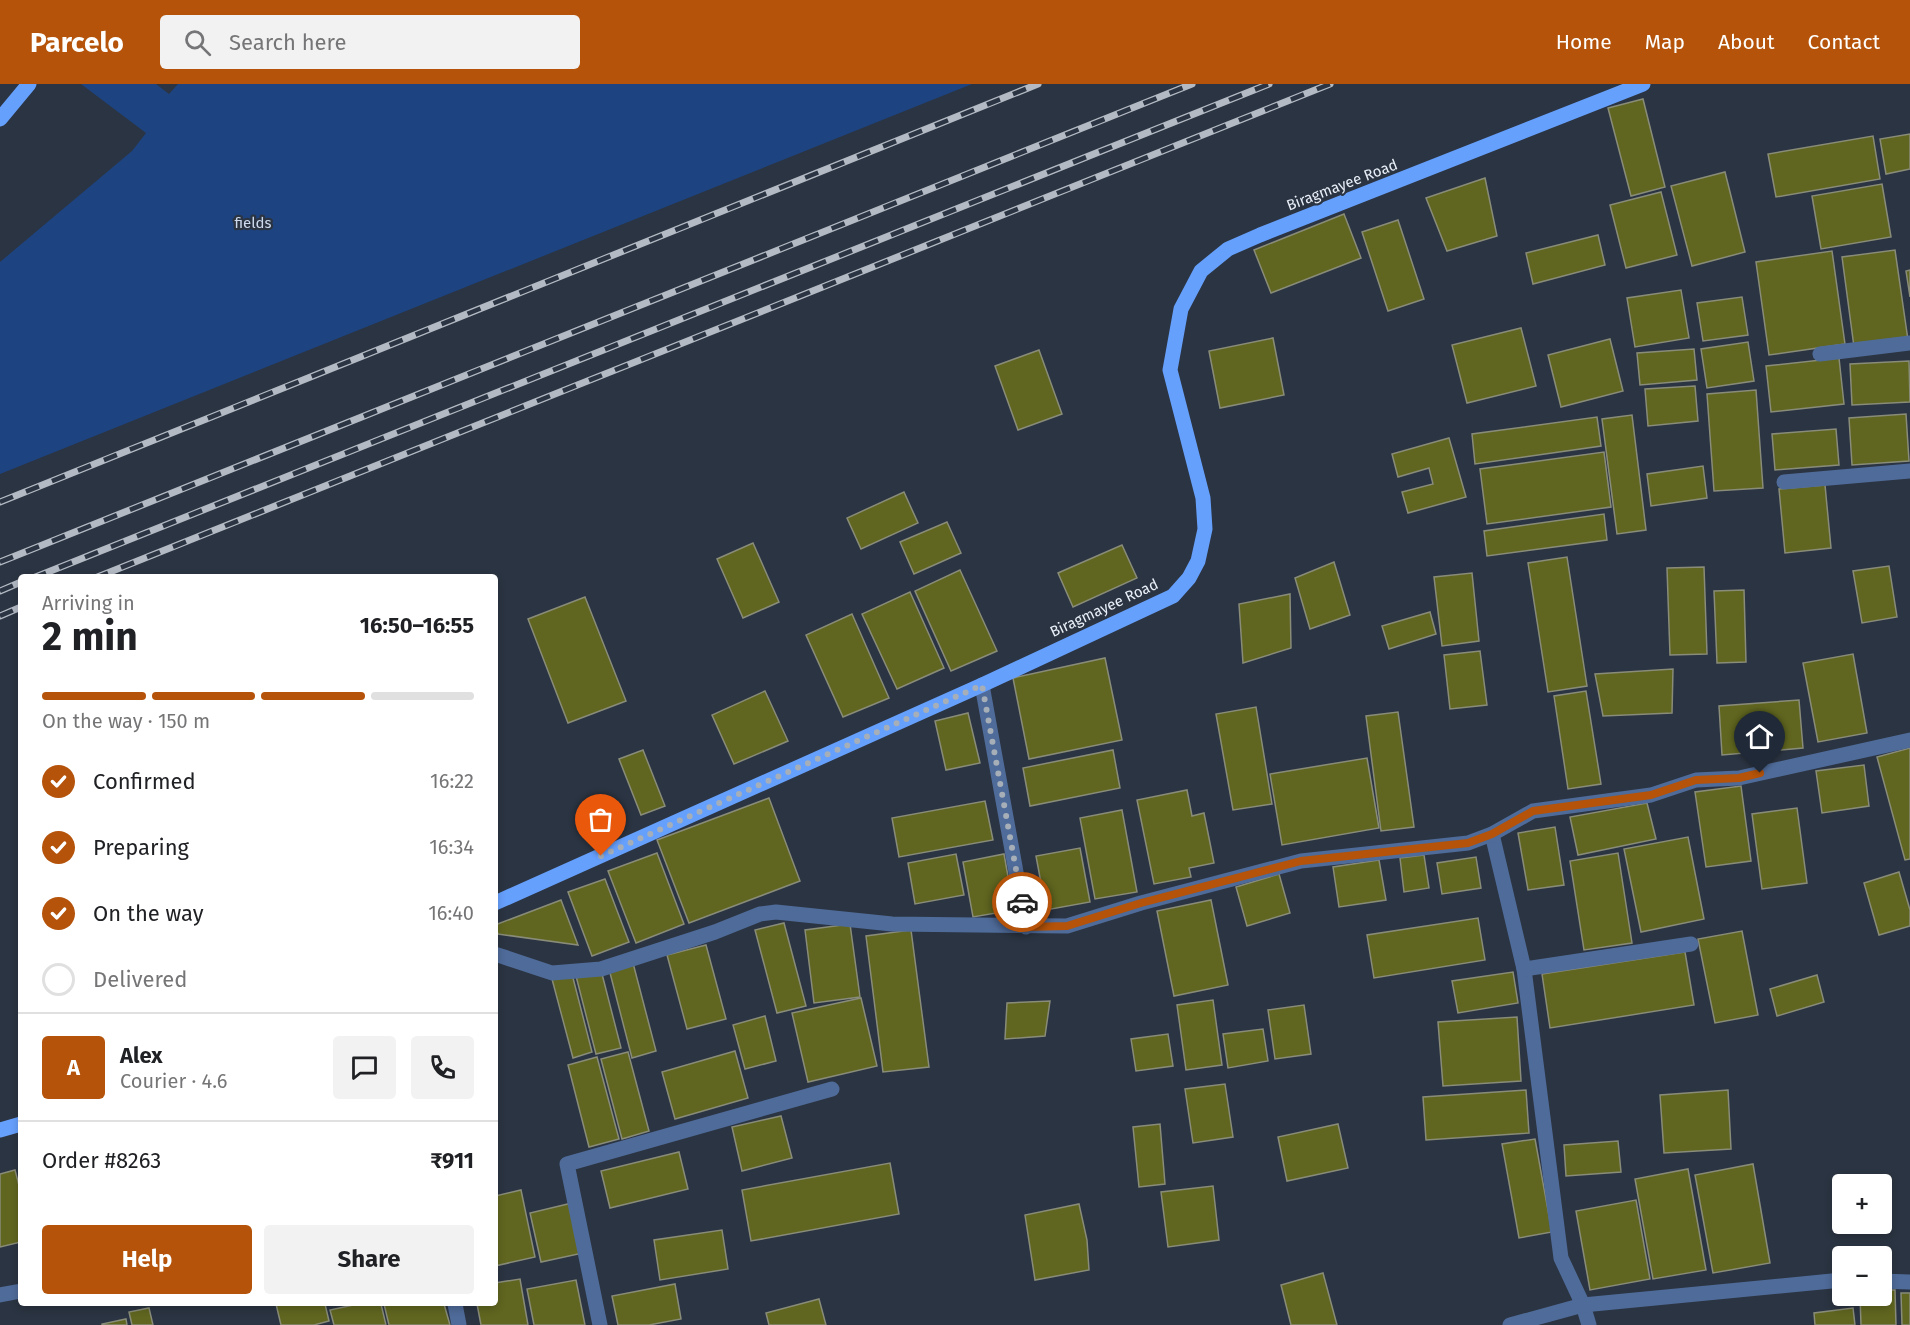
<!DOCTYPE html>
<html lang="en">
<head>
<meta charset="utf-8">
<style>
	body { margin:0; font-family:"Fira Sans",sans-serif; background:#f2f2f2; color:#202124; height:100vh; display:flex; flex-direction:column; font-size:22px; white-space:nowrap }
	* { box-sizing:border-box; margin:0 }
	p { font-size:20px; color:#757577 }
	.icon { flex:none; width:33px; height:33px; fill:none; stroke:currentColor; stroke-width:2; stroke-linecap:round; stroke-linejoin:round }
	.map { position:relative; flex:1; overflow:hidden }
	.details { position:absolute; left:18px; top:490px; width:480px; height:732px; display:flex; flex-direction:column; background:#fff; border-radius:6px; box-shadow:0 3px 9px #0003 }
	.details>* { flex:none }
	.tools { position:absolute; left:1832px; top:1090px; display:grid; gap:12px }
	.tools a { display:grid; place-items:center; width:60px; height:60px; border-radius:6px; background:#fff; box-shadow:0 3px 9px #0003; font-size:30px }
	.pin { position:absolute; display:grid; place-items:center; width:51px; height:51px; color:#fff; margin:-62px -26px; border-radius:50% 50% 50% 0; rotate:-45deg; box-shadow:0 0 6px #0007 }
	.pin .icon { rotate:45deg }
	.courier { position:absolute; display:grid; place-items:center; width:60px; height:60px; margin:-30px; border:4px solid #b45309; border-radius:50%; background:#fff; color:#222; box-shadow:0 2px 8px #0007 }
	.head em { font-style:normal; font-weight:700 }
	.head div { display:flex; flex-direction:column-reverse }
	.head { display:flex; align-items:center; justify-content:space-between; height:102px; padding:0 24px }
	h1 { font-size:39px; font-weight:700; line-height:45px }
	.bar { display:grid; grid-template-columns:repeat(4,1fr); gap:9px 6px; align-content:center; height:72px; padding:0 24px }
	.bar i { height:8px; border-radius:4px; background:#e0e0e0 }
	.bar .current { background:#b45309 }
	.bar p { grid-column:span 4 }
	.line { display:flex; align-items:center; gap:15px; padding:0 24px; border-top:2px solid #e0e0e0 }
	.line div { flex:1 }
	.round { display:grid; place-items:center; flex:none; width:63px; height:63px; border-radius:6px; background:#f2f2f2 }
	ol { padding:0 24px; list-style:none }
	li { display:flex; align-items:center; gap:18px; height:66px }
	li p { margin-inline-start:auto }
	li .icon { padding:6px; border-radius:50%; background:#b45309; color:#fff; stroke-width:4 }
	li:last-child { color:#757577 }
	li i { width:33px; height:33px; border:3px solid #e0e0e0; border-radius:50% }
	.button { display:flex; gap:12px; margin-top:auto; padding:12px 24px }
	.button a { flex:1; height:69px; border-radius:6px; background:#b45309; color:#fff; font-size:24px; font-weight:700; line-height:69px; text-align:center }
	.button a+a { background:#f2f2f2; color:#202124 }
	header { display:flex; align-items:center; gap:36px; box-sizing:border-box; height:84px; padding:0 30px; background:#b45309; color:#fff }
	header strong { font-size:28px }
	nav { display:flex; gap:33px; margin-inline-start:auto; font-size:21px }
	.search { width:420px; height:54px; background:#f2f2f2; display:flex; align-items:center; gap:15px; box-sizing:border-box; padding:0 21px; border-radius:6px; color:#757577; font-size:22px }
	.map>svg:first-child { display:block }
</style>
</head>
<body>
<header>
<strong>Parcelo</strong>
<div class="search"><svg class="icon" aria-label="search" viewBox="0 0 24 24"><circle cx="10" cy="10" r="6"/><path d="M15 15l6 6"/></svg>Search here</div>
<nav><a>Home</a><a>Map</a><a>About</a><a>Contact</a></nav>
</header>
<div class="map">
<svg width="1910" height="1241" viewBox="0 0 1910 1241">
	<rect width="100%" height="100%" fill="#2b3442"/>
	<polygon fill="#1d4481" points="81,0 156,0 169,10 178,0 972,0 0,390 0,178 132,67 146,49"/>
	<g fill="#60661f" stroke="#898c79" stroke-width="1.5">
		<polygon points="1643,15 1665,103 1631,112 1608,24"/>
		<polygon points="1910,50 1910,85 1886,90 1880,55"/>
		<polygon points="1873,52 1880,95 1776,113 1768,70"/>
		<polygon points="1725,88 1745,168 1692,182 1671,102"/>
		<polygon points="1485,94 1497,152 1447,167 1426,114"/>
		<polygon points="1882,100 1891,153 1821,165 1812,112"/>
		<polygon points="1661,108 1677,171 1626,184 1610,121"/>
		<polygon points="1344,130 1361,174 1271,209 1254,166"/>
		<polygon points="1398,136 1424,215 1388,227 1362,148"/>
		<polygon points="1598,151 1605,181 1533,200 1526,169"/>
		<polygon points="1895,166 1908,256 1854,263 1842,173"/>
		<polygon points="1832,167 1845,260 1769,271 1756,178"/>
		<polygon points="1910,186 1910,213 1906,187"/>
		<polygon points="1681,206 1689,254 1635,263 1627,214"/>
		<polygon points="1742,213 1748,251 1703,257 1697,219"/>
		<polygon points="1521,244 1536,302 1467,319 1452,261"/>
		<polygon points="1273,254 1284,311 1220,324 1209,267"/>
		<polygon points="1610,255 1623,307 1561,323 1548,271"/>
		<polygon points="1748,258 1754,297 1707,304 1701,265"/>
		<polygon points="1694,265 1697,296 1640,301 1637,269"/>
		<polygon points="1039,266 1062,330 1018,346 995,282"/>
		<polygon points="1839,274 1844,320 1771,328 1766,282"/>
		<polygon points="1909,277 1910,318 1852,321 1850,280"/>
		<polygon points="1695,302 1698,337 1648,342 1645,305"/>
		<polygon points="1756,306 1763,404 1714,407 1707,310"/>
		<polygon points="1906,330 1909,377 1852,381 1849,334"/>
		<polygon points="1632,331 1646,446 1617,450 1602,335"/>
		<polygon points="1597,333 1601,362 1475,380 1472,350"/>
		<polygon points="1836,345 1839,381 1775,386 1772,350"/>
		<polygon points="1449,354 1466,413 1408,429 1402,408 1433,400 1429,384 1398,393 1392,370"/>
		<polygon points="1604,368 1611,423 1487,440 1480,385"/>
		<polygon points="1703,382 1707,414 1651,422 1647,390"/>
		<polygon points="1825,401 1831,464 1785,469 1779,405"/>
		<polygon points="904,408 918,439 861,465 847,434"/>
		<polygon points="1604,430 1607,456 1487,472 1484,447"/>
		<polygon points="947,438 961,469 914,490 900,458"/>
		<polygon points="753,459 779,518 743,534 717,475"/>
		<polygon points="1122,461 1137,494 1073,523 1058,489"/>
		<polygon points="1567,473 1587,602 1548,608 1528,479"/>
		<polygon points="1334,478 1350,531 1310,545 1295,494"/>
		<polygon points="1889,482 1897,533 1862,539 1853,487"/>
		<polygon points="1704,483 1707,570 1670,571 1667,484"/>
		<polygon points="960,486 997,567 951,587 915,507"/>
		<polygon points="1472,489 1479,557 1442,562 1434,493"/>
		<polygon points="1744,506 1746,578 1717,579 1714,507"/>
		<polygon points="910,508 944,584 897,605 862,530"/>
		<polygon points="1290,510 1291,564 1243,579 1239,520"/>
		<polygon points="585,513 626,617 568,639 528,535"/>
		<polygon points="1430,528 1436,550 1389,565 1382,542"/>
		<polygon points="852,530 889,614 843,633 806,551"/>
		<polygon points="1480,567 1487,621 1450,625 1444,571"/>
		<polygon points="1853,570 1867,649 1818,658 1803,579"/>
		<polygon points="1105,574 1122,656 1029,675 1013,594"/>
		<polygon points="1673,585 1672,629 1603,632 1595,590"/>
		<polygon points="765,607 788,657 734,680 712,631"/>
		<polygon points="1586,607 1601,700 1568,705 1554,612"/>
		<polygon points="1799,616 1803,664 1722,671 1719,622"/>
		<polygon points="1256,623 1272,720 1233,726 1216,630"/>
		<polygon points="1398,628 1414,743 1381,747 1366,632"/>
		<polygon points="968,629 980,679 946,686 935,637"/>
		<polygon points="1910,664 1910,775 1905,776 1877,673"/>
		<polygon points="643,666 665,722 641,731 619,675"/>
		<polygon points="1113,666 1120,704 1030,722 1023,684"/>
		<polygon points="1367,674 1379,744 1282,761 1270,690"/>
		<polygon points="1864,681 1869,722 1822,729 1816,687"/>
		<polygon points="1741,702 1751,777 1706,783 1695,708"/>
		<polygon points="1187,706 1192,732 1204,729 1214,779 1189,784 1191,793 1154,800 1137,716"/>
		<polygon points="769,714 800,797 689,839 657,756"/>
		<polygon points="985,717 993,756 899,773 892,734"/>
		<polygon points="1647,719 1656,755 1578,771 1570,733"/>
		<polygon points="1797,724 1807,799 1762,805 1752,730"/>
		<polygon points="1122,726 1137,808 1095,815 1080,734"/>
		<polygon points="1555,743 1564,801 1528,806 1518,749"/>
		<polygon points="1688,753 1704,835 1641,848 1624,765"/>
		<polygon points="1080,764 1090,818 1046,826 1036,772"/>
		<polygon points="657,769 684,840 636,859 608,787"/>
		<polygon points="1618,769 1632,859 1584,866 1570,777"/>
		<polygon points="956,770 964,811 915,820 908,779"/>
		<polygon points="1004,770 1014,826 973,833 963,778"/>
		<polygon points="1424,771 1429,804 1404,808 1400,774"/>
		<polygon points="1476,773 1481,804 1442,810 1437,779"/>
		<polygon points="1379,776 1386,816 1339,823 1333,783"/>
		<polygon points="1899,788 1910,826 1910,842 1879,851 1864,799"/>
		<polygon points="1279,790 1290,829 1247,842 1236,803"/>
		<polygon points="605,795 629,858 592,872 568,808"/>
		<polygon points="561,816 578,861 498,850 495,841"/>
		<polygon points="1211,816 1228,901 1174,912 1157,827"/>
		<polygon points="1478,834 1485,876 1374,894 1367,851"/>
		<polygon points="784,839 806,922 777,929 755,846"/>
		<polygon points="850,840 860,913 814,919 805,846"/>
		<polygon points="911,846 929,983 883,988 866,852"/>
		<polygon points="1742,847 1758,931 1715,939 1698,855"/>
		<polygon points="706,861 726,935 687,945 667,871"/>
		<polygon points="1685,868 1694,921 1550,944 1542,890"/>
		<polygon points="633,879 656,967 632,974 609,885"/>
		<polygon points="601,886 621,964 596,970 576,892"/>
		<polygon points="1513,888 1518,919 1458,929 1452,897"/>
		<polygon points="572,890 592,968 573,974 552,895"/>
		<polygon points="1817,891 1824,918 1777,932 1770,905"/>
		<polygon points="861,914 877,982 808,998 792,929"/>
		<polygon points="1213,916 1222,981 1186,986 1177,921"/>
		<polygon points="1050,917 1045,952 1005,955 1007,919"/>
		<polygon points="1304,921 1311,970 1275,975 1268,926"/>
		<polygon points="765,932 776,977 745,985 733,941"/>
		<polygon points="1517,933 1521,997 1443,1002 1438,938"/>
		<polygon points="1263,945 1268,977 1228,984 1223,950"/>
		<polygon points="1168,950 1173,982 1136,987 1131,955"/>
		<polygon points="735,967 748,1014 675,1035 662,988"/>
		<polygon points="628,968 649,1047 622,1055 601,975"/>
		<polygon points="597,973 619,1055 589,1063 568,981"/>
		<polygon points="1225,1000 1233,1053 1193,1059 1185,1005"/>
		<polygon points="1526,1006 1529,1049 1426,1056 1423,1013"/>
		<polygon points="1728,1006 1731,1065 1664,1069 1660,1011"/>
		<polygon points="781,1032 792,1074 742,1087 732,1043"/>
		<polygon points="1160,1040 1165,1100 1139,1103 1133,1043"/>
		<polygon points="1338,1040 1348,1084 1287,1097 1278,1053"/>
		<polygon points="1535,1055 1552,1148 1519,1154 1502,1060"/>
		<polygon points="1618,1057 1621,1088 1566,1092 1564,1061"/>
		<polygon points="679,1068 688,1105 610,1124 601,1087"/>
		<polygon points="890,1079 899,1130 751,1157 742,1106"/>
		<polygon points="1753,1080 1770,1179 1713,1189 1695,1091"/>
		<polygon points="1688,1085 1706,1186 1653,1195 1635,1095"/>
		<polygon points="15,1086 21,1109 21,1158 0,1163 0,1090"/>
		<polygon points="1213,1102 1219,1156 1168,1163 1161,1108"/>
		<polygon points="521,1106 535,1173 495,1182 495,1112"/>
		<polygon points="1636,1116 1650,1195 1590,1206 1576,1127"/>
		<polygon points="572,1119 583,1169 541,1178 530,1129"/>
		<polygon points="1079,1120 1087,1156 1089,1186 1035,1196 1025,1131"/>
		<polygon points="722,1146 728,1185 660,1196 654,1156"/>
		<polygon points="1323,1189 1337,1241 1291,1241 1281,1201"/>
		<polygon points="520,1195 528,1241 481,1241 477,1220 495,1220 495,1199"/>
		<polygon points="576,1196 585,1241 534,1241 527,1205"/>
		<polygon points="675,1200 681,1235 649,1241 618,1241 612,1212"/>
		<polygon points="1881,1206 1895,1206 1896,1241 1861,1241 1860,1212 1881,1212"/>
		<polygon points="1901,1209 1910,1209 1910,1241 1902,1241"/>
		<polygon points="819,1215 826,1241 769,1241 766,1229"/>
		<polygon points="276,1220 325,1220 329,1237 314,1241 281,1241"/>
		<polygon points="358,1220 381,1220 386,1241 334,1241 330,1226"/>
		<polygon points="384,1220 444,1220 450,1241 389,1241"/>
		<polygon points="149,1224 153,1241 132,1241 129,1228"/>
		<polygon points="1853,1224 1855,1241 1815,1241 1814,1229"/>
		<polygon points="126,1235 127,1241 102,1241 102,1240"/>
	</g>
	<g fill="none" stroke-linecap="round" stroke-linejoin="round">
		<g stroke="#4f6b99" stroke-width="15">
			<polyline points="1820,270 1910,259"/>
			<polyline points="1784,398 1910,387"/>
			<polyline points="982,601 1026,843"/>
			<polyline points="1492,750 1524,885 1561,1174 1583,1221 1589,1241"/>
			<polyline points="495,870 552,889 601,885 715,848 760,830 776,828 892,840 1067,842 1141,819 1301,777 1468,759 1492,750 1533,727 1651,711 1696,696 1739,694 1910,656"/>
			<polyline points="1524,885 1691,860"/>
			<polyline points="1881,1197 1910,1198"/>
			<polyline points="0,1211 21,1207"/>
			<polyline points="455,1220 459,1241"/>
			<polyline points="600,1241 567,1080 832,1005"/>
			<polyline points="1510,1241 1583,1221 1842,1196"/>
		</g>
		<g stroke="#66a0fd" stroke-width="15">
			<polyline points="0,35 29,0"/>
			<polyline points="495,819 982,601 1173,512 1189,494 1198,477 1205,445 1203,414 1170,286 1181,225 1201,187 1228,165 1260,151 1643,0"/>
			<polyline points="0,1046 21,1040"/>
		</g>
		<defs>
			<g id="rail">
				<polyline points="0,418 1038,0"/>
				<polyline points="0,478 1192,0"/>
				<polyline points="33,494 1269,0"/>
				<polyline points="95,494 1330,0"/>
				<polyline points="0,507 21,498"/>
				<polyline points="0,532 21,523"/>
			</g>
		</defs>
		<use href="#rail" stroke="#b3bac4" stroke-width="7"/>
		<use href="#rail" stroke="#2b3442" stroke-width="4.5" stroke-dasharray="14" stroke-linecap="butt"/>
	</g>
	<g fill="none" stroke-linecap="round" stroke-linejoin="round">
		<polyline stroke="#a6aeb8" stroke-width="6" stroke-dasharray="0 10.8" points="601,772 982,601 1022,818"/>
		<polyline stroke="#b45309" stroke-width="8" points="1022,818 1026,843 1067,842 1141,819 1301,777 1468,759 1492,750 1533,727 1651,711 1696,696 1739,694 1760,689"/>
	</g>
	<g text-anchor="middle" stroke-width="4.5" stroke-linejoin="round" paint-order="stroke">
		<g font-size="15" fill="#e9eff8" stroke="#2b3442">
			<text transform="translate(1342 101) rotate(-21)" y="5">Biragmayee Road</text>
			<text transform="translate(1104 524) rotate(-25)" y="5">Biragmayee Road</text>
		</g>
		<g font-size="15" fill="#cedbee" stroke="#2b3442">
			<text x="253" y="144">fields</text>
		</g>
	</g>
</svg>
<div class="tools">
<a>+</a>
<a>−</a>
</div>
<div class="pin" style="left:601px;top:772px;background:#ea580c"><svg class="icon" aria-label="bag" viewBox="0 0 24 24"><path d="M5 8h14l-1 12H6zM9 8a3 3 0 0 1 6 0"/></svg></div>
<div class="pin" style="left:1760px;top:689px;background:#1f2937"><svg class="icon" aria-label="home" viewBox="0 0 24 24"><path d="M3 11l9-7 9 7M6 9v11h12V9"/></svg></div>
<div class="courier" style="left:1022px;top:818px"><svg class="icon" aria-label="car" viewBox="0 0 24 24"><path d="M5 17H2v-5l4-1 3-4h7l3 4 3 1v5h-3M9 17h6M6 11h13"/><circle cx="7" cy="17" r="2"/><circle cx="17" cy="17" r="2"/></svg></div>
<section class="details">
<div class="head"><div><h1>2 min</h1><p>Arriving in</p></div><em>16:50–16:55</em></div>
<div class="bar"><i class="current"></i><i class="current"></i><i class="current"></i><i></i><p>On the way · 150 m</p></div>
<ol>
<li><svg class="icon" aria-label="check" viewBox="0 0 24 24"><path d="M5 12l5 5 9-10"/></svg>Confirmed<p>16:22</p></li>
<li><svg class="icon" aria-label="check" viewBox="0 0 24 24"><path d="M5 12l5 5 9-10"/></svg>Preparing<p>16:34</p></li>
<li><svg class="icon" aria-label="check" viewBox="0 0 24 24"><path d="M5 12l5 5 9-10"/></svg>On the way<p>16:40</p></li>
<li><i></i>Delivered</li>
</ol>
<div class="line" style="height:108px"><b class="round" style="background:#b45309;color:#fff">A</b><div><b>Alex</b><p>Courier · 4.6</p></div><a class="round"><svg class="icon" aria-label="chat" viewBox="0 0 24 24"><path d="M4 5h16v11H9l-5 4z"/></svg></a><a class="round"><svg class="icon" aria-label="phone" viewBox="0 0 24 24"><path d="M5 4h4l2 5-3 2q2 4 5 5l2-3 5 2v4C11 20 4 13 5 4z"/></svg></a></div>
<div class="line" style="height:78px"><div>Order #8263</div><b>₹911</b></div>
<div class="button"><a>Help</a><a>Share</a></div>
</section>
</div>
</body>
</html>
